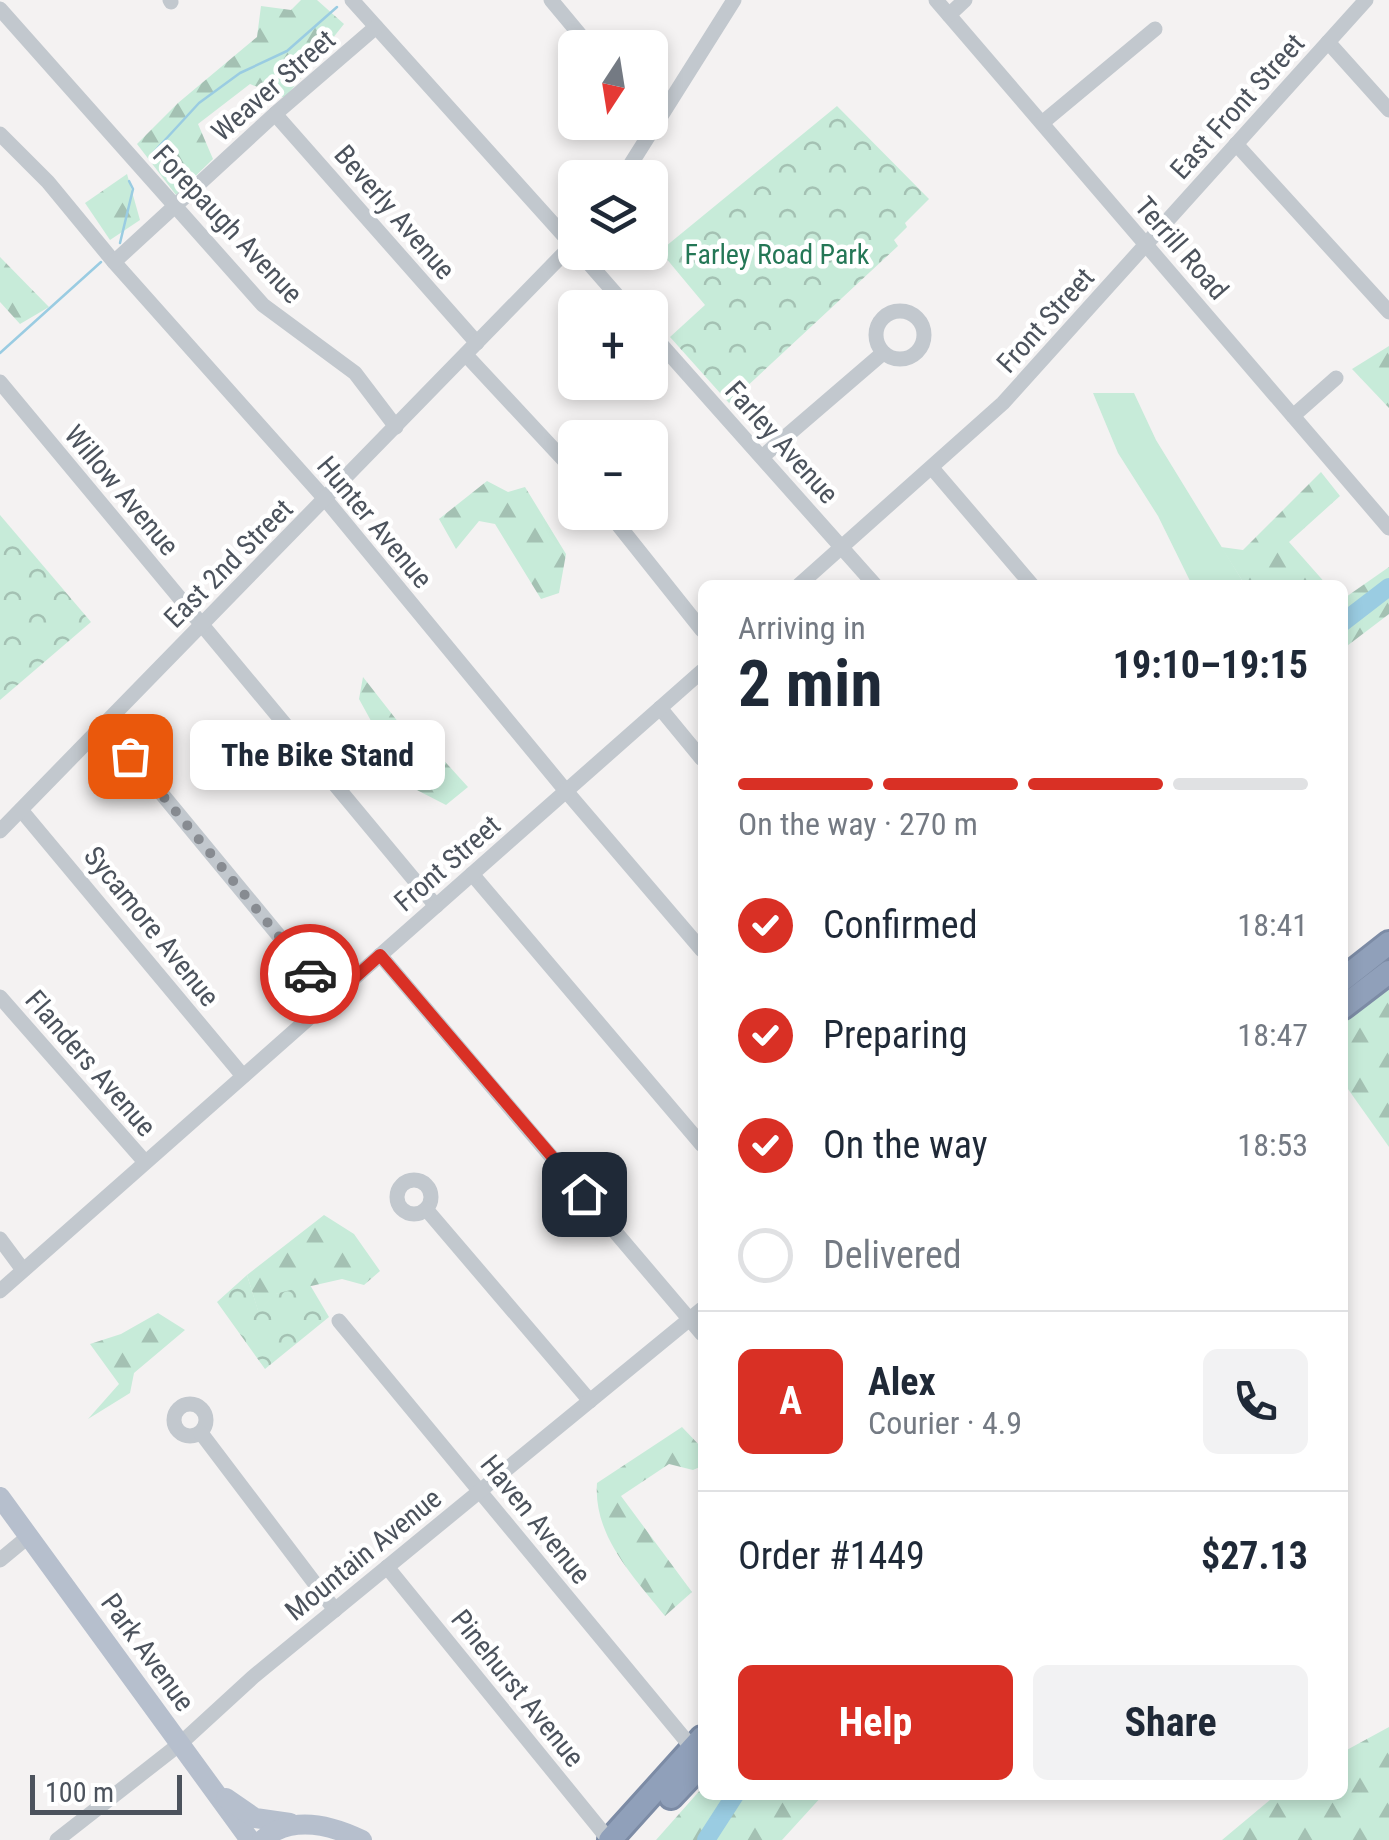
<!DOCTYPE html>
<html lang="en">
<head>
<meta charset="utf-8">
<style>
	body { margin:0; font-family:"Roboto Condensed",sans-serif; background:#f2f2f3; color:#1f2937; height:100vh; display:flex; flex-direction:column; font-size:38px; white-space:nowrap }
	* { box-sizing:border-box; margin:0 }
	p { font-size:32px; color:#747a83 }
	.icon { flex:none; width:55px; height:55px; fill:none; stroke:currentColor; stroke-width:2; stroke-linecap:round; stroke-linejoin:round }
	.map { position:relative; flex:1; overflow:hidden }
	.panel { position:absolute; left:698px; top:580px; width:650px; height:1220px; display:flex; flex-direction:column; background:#fff; border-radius:15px; box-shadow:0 5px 15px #0003 }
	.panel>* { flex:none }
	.needle { width:65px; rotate:192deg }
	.fabs { position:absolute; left:558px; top:30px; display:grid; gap:20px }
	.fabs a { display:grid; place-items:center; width:110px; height:110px; border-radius:15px; background:#fff; box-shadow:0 5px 15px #0003; font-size:50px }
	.scale { position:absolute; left:30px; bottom:25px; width:152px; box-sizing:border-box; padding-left:10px; border:5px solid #4c535d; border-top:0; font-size:28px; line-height:35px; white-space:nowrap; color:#4c535d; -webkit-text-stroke:8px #fff; paint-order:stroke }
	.pin { position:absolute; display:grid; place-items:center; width:85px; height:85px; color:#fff; margin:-42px; border-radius:20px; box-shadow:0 5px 15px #0006 }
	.courier { position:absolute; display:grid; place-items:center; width:100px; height:100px; margin:-50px; border:8px solid #d93025; border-radius:50%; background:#fff; color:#222; box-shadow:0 2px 12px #0007 }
	.bubble { position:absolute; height:70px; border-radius:15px; background:#fff; box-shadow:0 5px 15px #0003; font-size:32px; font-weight:700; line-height:70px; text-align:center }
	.summary em { font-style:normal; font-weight:700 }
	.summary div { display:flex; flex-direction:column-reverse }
	.summary { display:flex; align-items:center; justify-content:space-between; height:170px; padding:0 40px }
	h1 { font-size:65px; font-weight:700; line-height:75px }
	.bar { display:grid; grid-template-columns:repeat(4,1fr); gap:15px 10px; align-content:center; height:120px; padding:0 40px }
	.bar i { height:12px; border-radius:8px; background:#e0e1e3 }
	.bar .selected { background:#d93025 }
	.bar p { grid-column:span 4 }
	.line { display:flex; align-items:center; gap:25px; padding:0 40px; border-top:2px solid #e0e1e3 }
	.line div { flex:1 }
	.round { display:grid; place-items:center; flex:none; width:105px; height:105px; border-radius:15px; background:#f2f2f3 }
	ol { padding:0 40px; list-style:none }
	li { display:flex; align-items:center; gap:30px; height:110px }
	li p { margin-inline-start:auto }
	li .icon { padding:10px; border-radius:50%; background:#d93025; color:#fff; stroke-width:4 }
	li:last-child { color:#747a83 }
	li i { width:55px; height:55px; border:5px solid #e0e1e3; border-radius:50% }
	.cta { display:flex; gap:20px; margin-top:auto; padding:20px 40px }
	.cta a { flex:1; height:115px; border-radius:15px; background:#d93025; color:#fff; font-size:40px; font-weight:700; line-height:115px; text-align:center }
	.cta a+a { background:#f2f2f3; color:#1f2937 }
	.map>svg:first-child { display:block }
</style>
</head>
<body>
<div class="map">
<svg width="1389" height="1840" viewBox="0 0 1389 1840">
	<defs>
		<pattern id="forest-firs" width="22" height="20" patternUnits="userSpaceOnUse" patternTransform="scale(2.5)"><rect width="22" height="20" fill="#c7ebd9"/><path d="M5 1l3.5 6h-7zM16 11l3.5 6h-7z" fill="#a4c1b3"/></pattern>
		<pattern id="park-crowns" width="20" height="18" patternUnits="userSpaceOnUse" patternTransform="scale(2.5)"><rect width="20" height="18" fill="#c7ebd9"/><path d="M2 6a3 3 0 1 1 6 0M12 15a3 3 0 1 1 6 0" fill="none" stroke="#a4c1b3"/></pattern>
	</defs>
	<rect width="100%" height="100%" fill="#f4f2f2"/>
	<polygon fill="#c7ebd9" points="1093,393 1134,393 1156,440 1245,585 1192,585 1158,516 1118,453"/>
	<g fill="url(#forest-firs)">
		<polygon points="301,0 317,0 344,24 285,98 250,84 198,124 213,159 176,195 137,144 178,103 257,37 261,6 291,10"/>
		<polygon points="127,174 140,220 110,240 85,203"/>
		<polygon points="0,257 49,307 20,324 0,302"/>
		<polygon points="1389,346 1389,408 1352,369"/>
		<polygon points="1321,472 1340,496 1289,542 1327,585 1245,585 1221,547 1243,550"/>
		<polygon points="487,481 508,492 525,487 566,554 559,593 541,599 495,524 479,521 456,549 439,519"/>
		<polygon points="1389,567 1389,614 1343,649 1343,599"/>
		<polygon points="363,677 424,755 438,754 468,787 446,805 411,787 387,750 359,699"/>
		<polygon points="1389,987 1389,1147 1343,1082 1342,1020"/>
		<polygon points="324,1215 354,1234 380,1271 364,1285 342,1279 276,1294 258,1311 247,1275"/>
		<polygon points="158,1313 185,1330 134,1373 130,1393 88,1419 119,1384 90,1344 121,1334"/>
		<path d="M682,1427L702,1448V1466L693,1470L669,1464L621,1496L692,1592L665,1616C634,1577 593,1536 597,1483Z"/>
		<polygon points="1389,1727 1389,1840 1222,1840 1276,1795 1342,1795 1343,1752"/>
		<polygon points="702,1788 702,1795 823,1795 782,1840 656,1840"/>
	</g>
	<g fill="url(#park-crowns)">
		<polygon points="837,106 929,199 905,223 907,227 894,240 898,246 729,403 670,337 705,305 660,251"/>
		<polygon points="0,515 91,622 0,700"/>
		<polygon points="247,1275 258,1310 275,1294 310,1285 329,1317 265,1369 217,1302"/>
	</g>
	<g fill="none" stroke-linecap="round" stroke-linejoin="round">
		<g stroke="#9acce2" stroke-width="2.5">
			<polyline points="153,153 199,103 240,73 287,51 337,7"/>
			<polyline points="120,243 133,189 129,181"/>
			<polyline points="0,353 101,262"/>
		</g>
		<g stroke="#9acce2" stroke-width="18">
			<polyline points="1342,623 1389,587"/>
			<polyline points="706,1840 735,1795"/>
		</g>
		<defs>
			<g id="highway">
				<polyline points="1342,980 1389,943"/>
				<polyline points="1342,1008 1389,972"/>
				<polyline points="671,1797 702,1764"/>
				<polyline points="610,1840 702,1738"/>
			</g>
		</defs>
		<use href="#highway" stroke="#7c8ba5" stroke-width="28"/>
		<g stroke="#c2c8ce" stroke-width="15">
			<polyline points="170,0 171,2"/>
			<polyline points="352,0 575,248"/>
			<polyline points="551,0 591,48"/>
			<polyline points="936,0 1389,528"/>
			<polyline points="0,9 263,305 355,373 396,427"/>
			<polyline points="949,15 965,0"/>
			<polyline points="1328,42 1389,110"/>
			<polyline points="275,114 477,343"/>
			<polyline points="1042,123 1155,29"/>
			<polyline points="0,134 48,182 114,262 326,500 566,791 702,950"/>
			<polyline points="1236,144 1389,312"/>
			<polyline points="622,178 734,0"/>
			<polyline points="579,252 628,308"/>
			<polyline points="114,262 275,114 376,27"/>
			<circle cx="900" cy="335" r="24"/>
			<polyline points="650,332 875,585"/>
			<polyline points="466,355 575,472"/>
			<polyline points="0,382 436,906"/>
			<polyline points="1293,416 1336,378"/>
			<polyline points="762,457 883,353"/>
			<polyline points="932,468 1032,585"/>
			<polyline points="608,512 702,630"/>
			<polyline points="799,585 1003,403 1366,0"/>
			<polyline points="660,708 702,759"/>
			<polyline points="105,725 331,999"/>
			<polyline points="21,810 243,1076"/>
			<polyline points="0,831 575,242"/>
			<polyline points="472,874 702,1145"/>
			<polyline points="380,955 702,1334"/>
			<polyline points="0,997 145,1162"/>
			<circle cx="414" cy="1197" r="17"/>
			<polyline points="426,1209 590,1401"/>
			<polyline points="0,1239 23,1270"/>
			<polyline points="0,1291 702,671"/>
			<polyline points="339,1321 693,1749"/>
			<circle cx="190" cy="1420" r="16"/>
			<polyline points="201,1433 335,1610"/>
			<polyline points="0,1560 29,1536"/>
			<polyline points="387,1567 609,1840"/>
			<polyline points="57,1840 181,1743 253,1677 702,1309"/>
		</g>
		<g stroke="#b6bfcd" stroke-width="20">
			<polyline points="0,1497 250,1840"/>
			<polyline points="226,1798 255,1818 290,1823"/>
			<path d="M262,1840C291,1815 329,1824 362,1840"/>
		</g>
		<use href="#highway" stroke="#90a0ba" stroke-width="22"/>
	</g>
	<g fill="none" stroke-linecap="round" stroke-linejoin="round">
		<polyline stroke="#878b91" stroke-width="10" stroke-dasharray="0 18" points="130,756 310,974"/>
		<polyline stroke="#d93025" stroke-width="12" points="310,974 331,999 380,955 584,1194"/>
	</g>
	<g text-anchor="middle" stroke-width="9" stroke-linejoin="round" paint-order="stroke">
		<g font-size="28" fill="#4c535d" stroke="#fff">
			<text transform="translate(273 85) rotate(-41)" y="10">Weaver Street</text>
			<text transform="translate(1237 106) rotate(-48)" y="10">East Front Street</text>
			<text transform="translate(395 212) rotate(49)" y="10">Beverly Avenue</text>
			<text transform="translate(228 224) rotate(47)" y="10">Forepaugh Avenue</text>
			<text transform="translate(1182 248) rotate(49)" y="10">Terrill Road</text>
			<text transform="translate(1045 320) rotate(-48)" y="10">Front Street</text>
			<text transform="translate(782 442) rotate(48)" y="10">Farley Avenue</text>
			<text transform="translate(122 490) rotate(50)" y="10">Willow Avenue</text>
			<text transform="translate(375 522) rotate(50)" y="10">Hunter Avenue</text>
			<text transform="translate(228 563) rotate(-45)" y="10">East 2nd Street</text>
			<text transform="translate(447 863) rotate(-41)" y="10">Front Street</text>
			<text transform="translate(152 926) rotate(51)" y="10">Sycamore Avenue</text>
			<text transform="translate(91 1063) rotate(49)" y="10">Flanders Avenue</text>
			<text transform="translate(536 1519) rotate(51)" y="10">Haven Avenue</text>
			<text transform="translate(363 1554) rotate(-39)" y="10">Mountain Avenue</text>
			<text transform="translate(148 1652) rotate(54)" y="10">Park Avenue</text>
			<text transform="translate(518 1688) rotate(51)" y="10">Pinehurst Avenue</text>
		</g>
		<g font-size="28" fill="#247756" stroke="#fff">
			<text x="777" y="264">Farley Road Park</text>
		</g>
	</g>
</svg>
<div class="fabs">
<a><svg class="needle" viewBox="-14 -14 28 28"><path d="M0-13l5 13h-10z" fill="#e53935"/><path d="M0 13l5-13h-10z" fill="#747a83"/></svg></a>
<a><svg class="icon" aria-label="layers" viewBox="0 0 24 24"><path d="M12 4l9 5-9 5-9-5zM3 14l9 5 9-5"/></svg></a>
<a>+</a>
<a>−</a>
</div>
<div class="scale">100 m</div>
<div class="pin" style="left:130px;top:756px;background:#ea580c"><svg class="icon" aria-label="bag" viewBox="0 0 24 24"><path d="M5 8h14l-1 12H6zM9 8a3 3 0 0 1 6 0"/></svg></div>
<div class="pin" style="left:584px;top:1194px;background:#1f2937"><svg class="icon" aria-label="home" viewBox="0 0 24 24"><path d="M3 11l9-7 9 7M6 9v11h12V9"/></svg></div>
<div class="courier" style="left:310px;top:974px"><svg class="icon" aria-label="car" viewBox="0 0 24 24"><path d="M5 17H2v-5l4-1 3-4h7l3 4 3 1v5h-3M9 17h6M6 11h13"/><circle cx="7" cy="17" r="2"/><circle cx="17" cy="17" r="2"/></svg></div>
<div class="bubble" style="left:190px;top:720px;width:255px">The Bike Stand</div>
<section class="panel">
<div class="summary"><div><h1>2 min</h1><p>Arriving in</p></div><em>19:10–19:15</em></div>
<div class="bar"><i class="selected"></i><i class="selected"></i><i class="selected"></i><i></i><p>On the way · 270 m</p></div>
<ol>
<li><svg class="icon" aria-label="check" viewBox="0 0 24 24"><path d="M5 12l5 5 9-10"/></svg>Confirmed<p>18:41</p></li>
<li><svg class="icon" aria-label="check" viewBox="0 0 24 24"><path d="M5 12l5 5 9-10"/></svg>Preparing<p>18:47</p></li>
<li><svg class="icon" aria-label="check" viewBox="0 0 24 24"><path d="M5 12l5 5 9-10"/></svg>On the way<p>18:53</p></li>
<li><i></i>Delivered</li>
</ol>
<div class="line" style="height:180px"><b class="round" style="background:#d93025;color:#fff">A</b><div><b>Alex</b><p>Courier · 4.9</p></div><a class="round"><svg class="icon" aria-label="phone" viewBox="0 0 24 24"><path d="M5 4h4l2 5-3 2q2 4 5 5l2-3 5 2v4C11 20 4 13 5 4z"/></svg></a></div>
<div class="line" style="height:130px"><div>Order #1449</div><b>$27.13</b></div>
<div class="cta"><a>Help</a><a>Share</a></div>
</section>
</div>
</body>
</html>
